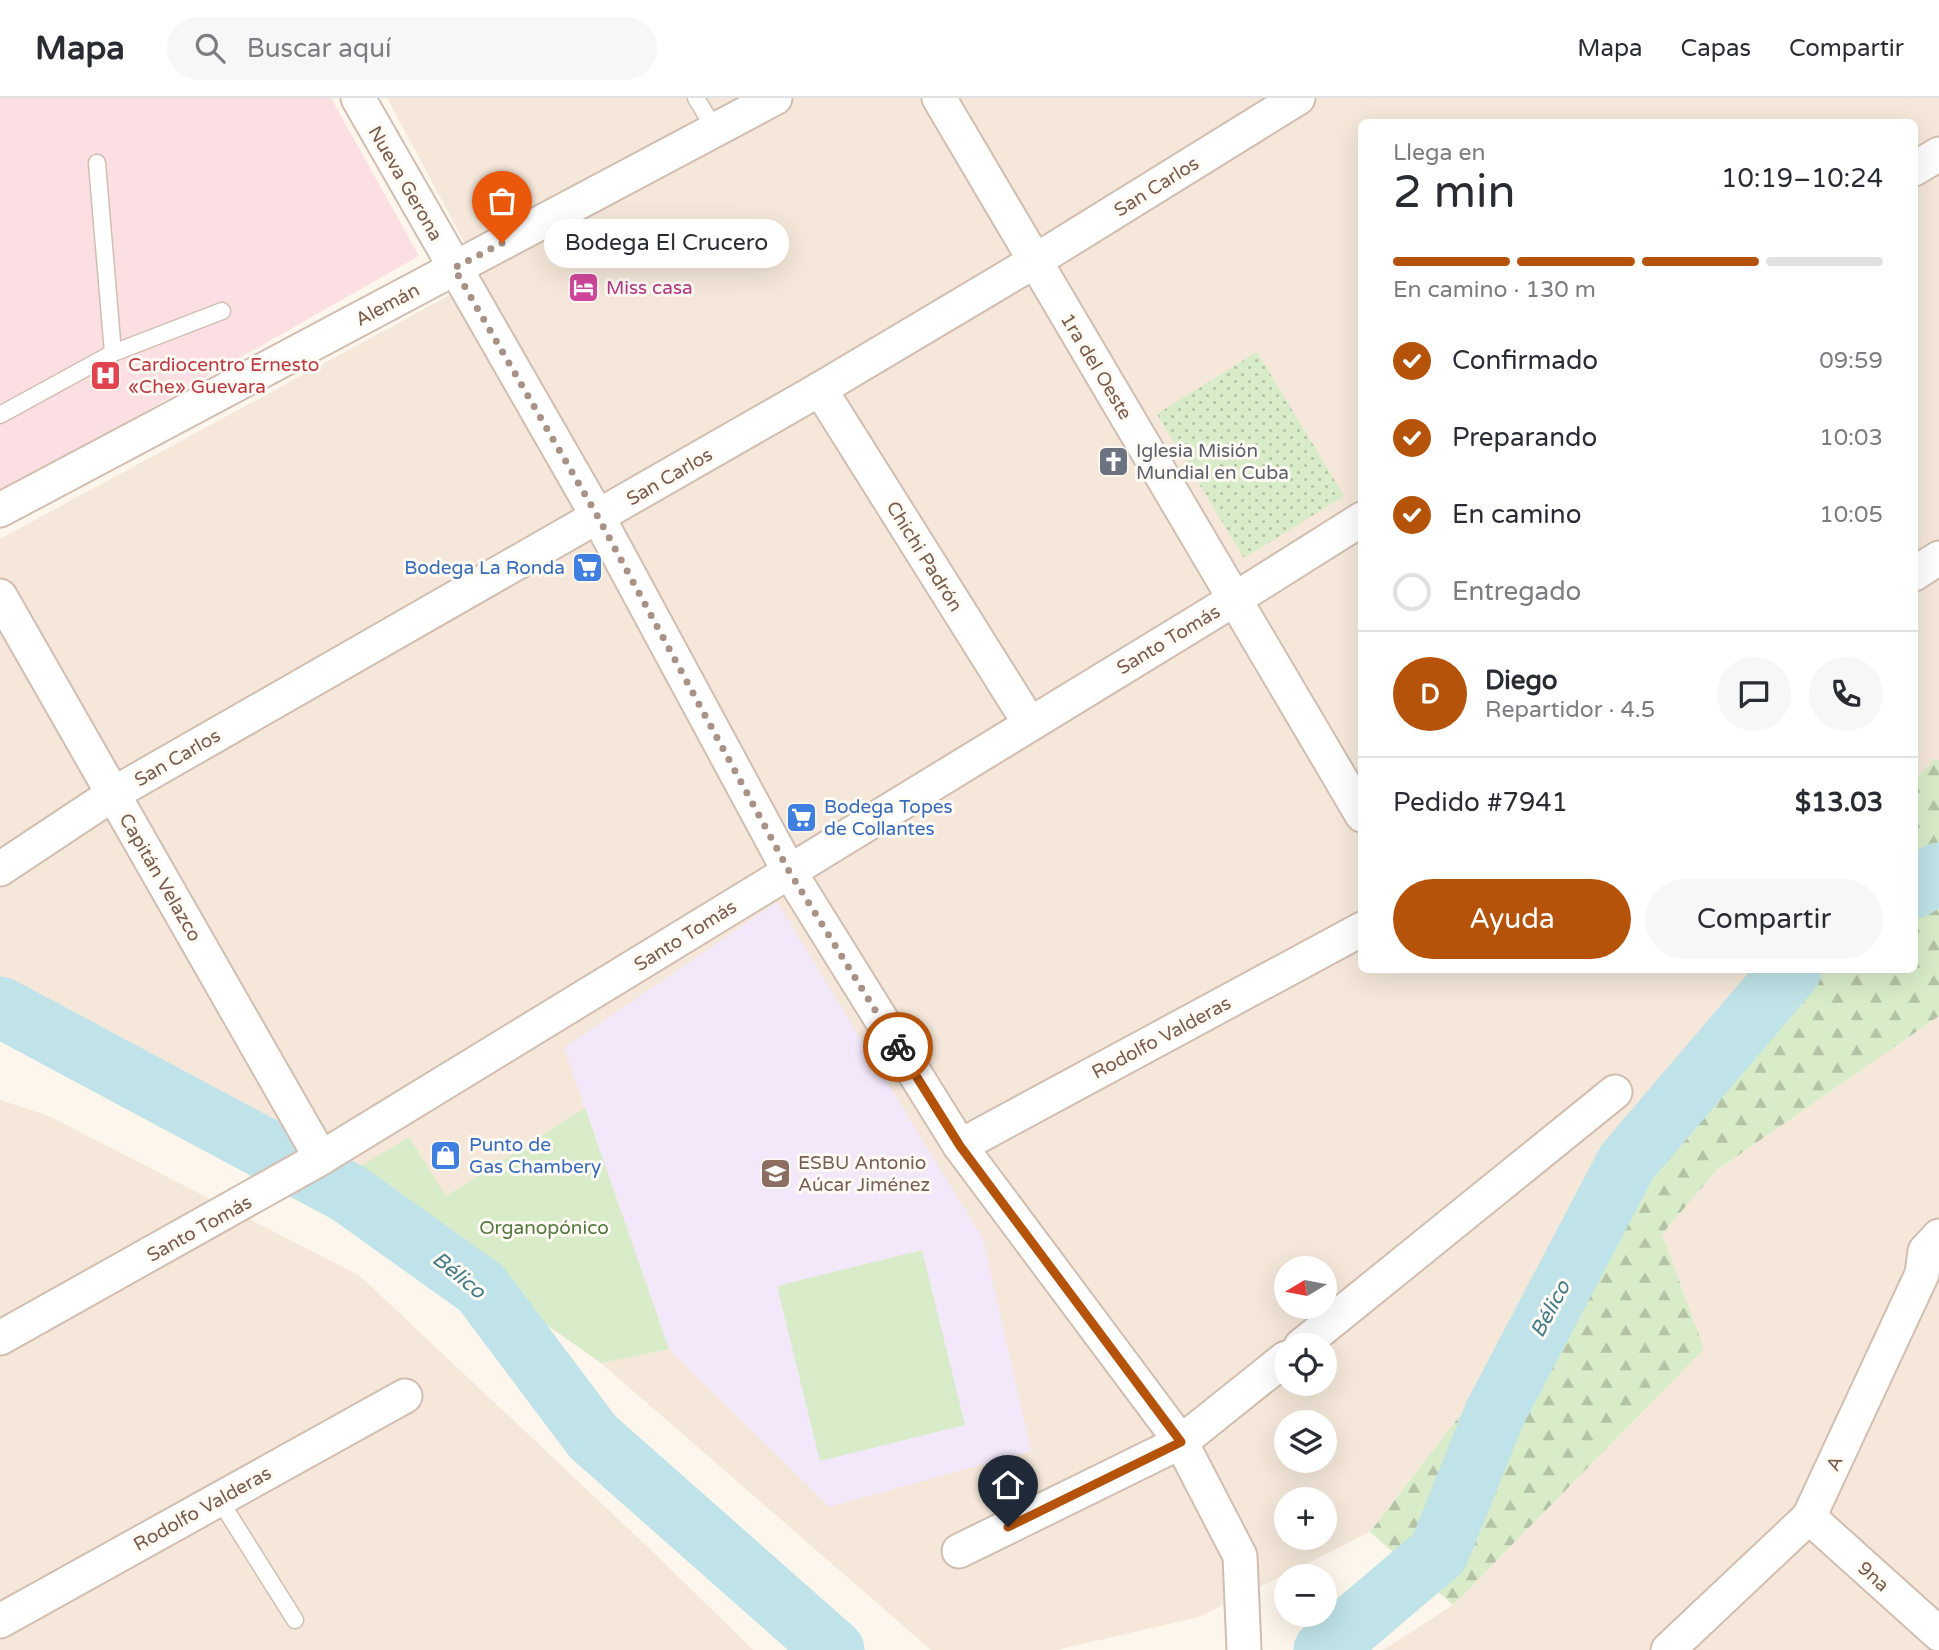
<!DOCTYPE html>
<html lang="es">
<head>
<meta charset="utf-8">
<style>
	body { margin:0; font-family:"Varela Round",sans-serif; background:#f7f7f7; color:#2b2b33; height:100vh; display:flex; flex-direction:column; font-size:26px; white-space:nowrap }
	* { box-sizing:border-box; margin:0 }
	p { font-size:23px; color:#7c7c81 }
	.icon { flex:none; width:38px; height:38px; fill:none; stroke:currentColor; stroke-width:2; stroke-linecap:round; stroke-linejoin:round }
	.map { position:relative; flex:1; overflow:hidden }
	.sheet { position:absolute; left:1358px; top:21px; width:560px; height:854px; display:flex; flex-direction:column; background:#fff; border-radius:10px; box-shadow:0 7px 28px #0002 }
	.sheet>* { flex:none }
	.needle { width:46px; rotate:260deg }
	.buttons { position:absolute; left:1274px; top:1158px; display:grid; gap:14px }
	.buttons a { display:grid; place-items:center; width:63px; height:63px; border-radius:50%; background:#fff; box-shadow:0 7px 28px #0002; font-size:35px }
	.pin { position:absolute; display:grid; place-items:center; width:60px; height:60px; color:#fff; margin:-72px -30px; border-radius:50% 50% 50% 0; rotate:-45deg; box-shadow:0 0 7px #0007 }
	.pin .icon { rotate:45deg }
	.courier { position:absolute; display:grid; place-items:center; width:70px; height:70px; margin:-35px; border:5px solid #b45309; border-radius:50%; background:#fff; color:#222; box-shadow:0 2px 9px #0007 }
	.bubble { position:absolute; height:49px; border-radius:24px; background:#fff; box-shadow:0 7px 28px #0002; font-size:23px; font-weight:600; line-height:49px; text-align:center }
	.summary em { font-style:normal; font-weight:600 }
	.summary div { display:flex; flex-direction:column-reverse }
	.summary { display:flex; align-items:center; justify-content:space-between; height:119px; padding:0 35px }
	h1 { font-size:46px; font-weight:600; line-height:52px }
	.bar { display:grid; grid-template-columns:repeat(4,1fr); gap:10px 7px; align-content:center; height:84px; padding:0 35px }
	.bar i { height:9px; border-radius:5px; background:#e1e1e2 }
	.bar .active { background:#b45309 }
	.bar p { grid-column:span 4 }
	.line { display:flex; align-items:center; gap:18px; padding:0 35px; border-top:2px solid #e1e1e2 }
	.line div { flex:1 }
	.round { display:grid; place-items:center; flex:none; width:74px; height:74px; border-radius:37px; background:#f7f7f7 }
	ol { padding:0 35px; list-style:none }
	li { display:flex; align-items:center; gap:21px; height:77px }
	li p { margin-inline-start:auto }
	li .icon { padding:7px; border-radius:50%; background:#b45309; color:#fff; stroke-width:4 }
	li:last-child { color:#7c7c81 }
	li i { width:38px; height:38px; border:4px solid #e1e1e2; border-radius:50% }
	.action { display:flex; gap:14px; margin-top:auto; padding:14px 35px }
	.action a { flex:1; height:80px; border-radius:42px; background:#b45309; color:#fff; font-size:28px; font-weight:600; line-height:80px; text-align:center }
	.action a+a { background:#f7f7f7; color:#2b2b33 }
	header { display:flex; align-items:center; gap:42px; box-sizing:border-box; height:98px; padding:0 35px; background:#fff; border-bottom:2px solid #e1e1e2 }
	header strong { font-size:33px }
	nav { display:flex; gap:38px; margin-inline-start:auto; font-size:24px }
	.search { width:490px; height:63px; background:#f7f7f7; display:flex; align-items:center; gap:18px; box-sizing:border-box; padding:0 24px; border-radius:38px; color:#7c7c81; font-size:26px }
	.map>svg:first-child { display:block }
</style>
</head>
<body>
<header>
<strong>Mapa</strong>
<div class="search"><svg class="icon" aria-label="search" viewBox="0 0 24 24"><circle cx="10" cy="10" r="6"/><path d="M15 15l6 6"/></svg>Buscar aquí</div>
<nav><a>Mapa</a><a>Capas</a><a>Compartir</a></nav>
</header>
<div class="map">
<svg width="1939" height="1552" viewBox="0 0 1939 1552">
	<defs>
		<pattern id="grass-dots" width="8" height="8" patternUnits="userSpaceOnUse" patternTransform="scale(1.75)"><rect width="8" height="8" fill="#d8ecc9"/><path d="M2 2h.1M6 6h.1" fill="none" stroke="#b4c2a5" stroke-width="1.8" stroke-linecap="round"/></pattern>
		<pattern id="forest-firs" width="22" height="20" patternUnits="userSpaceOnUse" patternTransform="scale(1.75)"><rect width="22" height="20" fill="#d8ecc9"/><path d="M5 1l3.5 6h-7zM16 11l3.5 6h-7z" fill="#b4c2a5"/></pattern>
	</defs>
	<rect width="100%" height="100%" fill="#fdf6ec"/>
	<g fill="#f5e8da" fill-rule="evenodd">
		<path d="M387,0H1939V663L1935,660L1915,683L1914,24H1362V872H1757L1607,1068L1509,1254L1370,1434L1199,1519L1056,1552H931L601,1265L340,1081L0,897V441L483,179ZM1286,1171H1325V1209H1286ZM1286,1248H1325V1286H1286ZM1286,1325H1325V1363H1286ZM1286,1402H1325V1440H1286Z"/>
		<polygon points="1939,918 1939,1552 1383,1552 1453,1507 1703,1251 1662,1136 1717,1072"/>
		<polygon points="0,1002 49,1018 360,1178 651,1452 753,1552 0,1552"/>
	</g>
	<polygon fill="#f3e8fa" points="777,804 983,1141 1031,1353 829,1409 669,1251 564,950"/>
	<polygon fill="#fbdfe3" points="0,0 331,0 419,158 0,396"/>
	<polygon fill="url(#grass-dots)" points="1257,254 1344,398 1244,460 1157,316"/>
	<polygon fill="url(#forest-firs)" points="1935,660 1939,663 1939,918 1717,1072 1662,1136 1704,1251 1453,1507 1370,1434 1509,1254 1607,1068 1757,872 1914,872 1915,683"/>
	<g fill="#d8ecc9">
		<polygon points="585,1010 669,1251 601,1265 340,1081 409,1039 446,1098"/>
		<polygon points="922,1152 965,1327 820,1363 777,1188"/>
	</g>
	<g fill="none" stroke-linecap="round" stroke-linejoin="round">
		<g stroke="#bfe3e8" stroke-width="61">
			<polyline points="1914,790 1939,775"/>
			<polyline points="0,909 348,1095 481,1190 593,1339 834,1552"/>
			<polyline points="1324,1552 1439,1454 1495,1315 1627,1064 1791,872"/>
		</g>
		<defs>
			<g id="lane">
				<polyline points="696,0 715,32"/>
				<polyline points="113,255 222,213"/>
				<polyline points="0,317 113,255 97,65"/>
				<polyline points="219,1401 295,1522"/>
			</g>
			<g id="street">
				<polyline points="358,0 598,419 789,773 960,1048 1181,1344 1240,1458 1244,1552"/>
				<polyline points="939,0 1362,717"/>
				<polyline points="1914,71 1939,56"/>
				<polyline points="820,291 1030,626"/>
				<polyline points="0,412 775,0"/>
				<polyline points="1914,476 1939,460"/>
				<polyline points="0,498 321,1060"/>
				<polyline points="0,771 113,696 820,291 1035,163 1298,0"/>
				<polyline points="960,1048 1362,831"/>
				<polyline points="0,1240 321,1060 1235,501 1362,421"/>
				<polyline points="1301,1248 1615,994"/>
				<polyline points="1809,1419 1939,1536"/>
				<polyline points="959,1453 1181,1344 1286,1260"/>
				<polyline points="0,1523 405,1298"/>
				<polyline points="1668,1552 1809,1419 1922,1176 1925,1153 1939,1138"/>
			</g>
		</defs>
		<use href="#lane" stroke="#d1beb0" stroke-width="19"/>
		<use href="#street" stroke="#d1beb0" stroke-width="37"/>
		<use href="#lane" stroke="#fff" stroke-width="16"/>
		<use href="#street" stroke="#fff" stroke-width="33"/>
	</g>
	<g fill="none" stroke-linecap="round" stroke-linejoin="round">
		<polyline stroke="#a89285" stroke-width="7" stroke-dasharray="0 12.6" points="502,145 454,170 598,419 789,773 898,949"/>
		<polyline stroke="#b45309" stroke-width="9" points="898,949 960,1048 1181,1344 1008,1429"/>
	</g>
	<defs>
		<symbol id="hotel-square" viewBox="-11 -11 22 22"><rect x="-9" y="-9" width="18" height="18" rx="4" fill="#d1479c" stroke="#fffaf3"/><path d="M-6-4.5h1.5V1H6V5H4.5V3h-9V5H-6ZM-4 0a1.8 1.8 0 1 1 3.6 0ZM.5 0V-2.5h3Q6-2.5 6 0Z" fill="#fff"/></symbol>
		<symbol id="hospital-square" viewBox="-11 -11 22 22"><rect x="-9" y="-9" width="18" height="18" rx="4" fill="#e0444e" stroke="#fffaf3"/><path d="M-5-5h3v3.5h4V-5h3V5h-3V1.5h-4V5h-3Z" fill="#fff"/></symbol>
		<symbol id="church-square" viewBox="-11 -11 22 22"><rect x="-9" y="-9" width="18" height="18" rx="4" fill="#6b7280" stroke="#fffaf3"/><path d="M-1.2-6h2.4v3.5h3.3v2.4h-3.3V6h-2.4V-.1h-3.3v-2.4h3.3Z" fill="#fff"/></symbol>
		<symbol id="supermarket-square" viewBox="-11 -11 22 22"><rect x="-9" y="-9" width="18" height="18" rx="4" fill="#3f7fe0" stroke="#fffaf3"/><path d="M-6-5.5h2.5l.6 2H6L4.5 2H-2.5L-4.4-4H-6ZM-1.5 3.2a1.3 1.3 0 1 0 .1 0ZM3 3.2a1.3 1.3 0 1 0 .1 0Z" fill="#fff"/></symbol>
		<symbol id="shop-square" viewBox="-11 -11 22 22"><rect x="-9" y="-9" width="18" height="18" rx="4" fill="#3f7fe0" stroke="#fffaf3"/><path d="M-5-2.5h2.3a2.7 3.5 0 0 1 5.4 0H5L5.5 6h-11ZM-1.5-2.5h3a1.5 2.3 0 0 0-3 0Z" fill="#fff"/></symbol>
		<symbol id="school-square" viewBox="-11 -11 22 22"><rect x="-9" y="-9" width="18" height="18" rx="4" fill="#8d6e63" stroke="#fffaf3"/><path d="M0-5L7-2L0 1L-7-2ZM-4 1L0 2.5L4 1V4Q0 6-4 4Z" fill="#fff"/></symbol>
	</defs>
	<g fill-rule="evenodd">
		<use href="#hotel-square" x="566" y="172" width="35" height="35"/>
		<use href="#hospital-square" x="88" y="260" width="35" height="35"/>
		<use href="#church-square" x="1096" y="346" width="35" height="35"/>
		<use href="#supermarket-square" x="570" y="452" width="35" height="35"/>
		<use href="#supermarket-square" x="784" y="702" width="35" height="35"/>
		<use href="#shop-square" x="428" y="1040" width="35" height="35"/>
		<use href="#school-square" x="758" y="1058" width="35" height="35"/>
	</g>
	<g text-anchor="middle" stroke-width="6" stroke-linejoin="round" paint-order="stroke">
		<g font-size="19" fill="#7a5c4d" stroke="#fffaf3">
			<text transform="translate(406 85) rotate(60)" y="7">Nueva Gerona</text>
			<text transform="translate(1156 88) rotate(-32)" y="7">San Carlos</text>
			<text transform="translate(387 206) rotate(-28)" y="7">Alemán</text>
			<text transform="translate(1097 268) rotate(59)" y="7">1ra del Oeste</text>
			<text transform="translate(669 378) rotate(-30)" y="7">San Carlos</text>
			<text transform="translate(925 458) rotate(58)" y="7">Chichi Padrón</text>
			<text transform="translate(1168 541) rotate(-31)" y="7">Santo Tomás</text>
			<text transform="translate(177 659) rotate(-30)" y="7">San Carlos</text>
			<text transform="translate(161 779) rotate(60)" y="7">Capitán Velazco</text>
			<text transform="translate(685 837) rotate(-32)" y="7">Santo Tomás</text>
			<text transform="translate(1161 939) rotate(-28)" y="7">Rodolfo Valderas</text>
			<text transform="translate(199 1130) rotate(-29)" y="7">Santo Tomás</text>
			<text transform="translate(1834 1365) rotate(-65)" y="7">A</text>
			<text transform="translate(202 1410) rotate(-29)" y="7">Rodolfo Valderas</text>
			<text transform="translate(1874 1478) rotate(42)" y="7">9na</text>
		</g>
		<g font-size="19" fill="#b23c85" stroke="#fffaf3" text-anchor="start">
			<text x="606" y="196">Miss casa</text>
		</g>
		<g font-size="19" fill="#be3a42" stroke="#fffaf3" text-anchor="start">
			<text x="128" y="273">Cardiocentro Ernesto<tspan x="128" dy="22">«Che» Guevara</tspan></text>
		</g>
		<g font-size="19" fill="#5b616d" stroke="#fffaf3" text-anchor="start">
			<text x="1136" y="359">Iglesia Misión<tspan x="1136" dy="22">Mundial en Cuba</tspan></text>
		</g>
		<g font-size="19" fill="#366cbe" stroke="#fffaf3" text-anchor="start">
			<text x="565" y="476" text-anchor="end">Bodega La Ronda</text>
			<text x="824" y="715">Bodega Topes<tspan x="824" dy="22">de Collantes</tspan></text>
			<text x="469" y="1053">Punto de<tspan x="469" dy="22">Gas Chambery</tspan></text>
		</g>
		<g font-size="19" fill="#785e54" stroke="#fffaf3" text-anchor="start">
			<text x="798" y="1071">ESBU Antonio<tspan x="798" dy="22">Aúcar Jiménez</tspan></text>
		</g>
		<g font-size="19" fill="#537a41" stroke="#fffaf3">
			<text x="544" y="1136">Organopónico</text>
		</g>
		<g font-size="21" font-style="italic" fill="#437c86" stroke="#fffaf3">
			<text transform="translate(459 1177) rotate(39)" y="7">Bélico</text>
			<text transform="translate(1550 1211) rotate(-62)" y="7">Bélico</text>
		</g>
	</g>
</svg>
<div class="buttons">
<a><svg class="needle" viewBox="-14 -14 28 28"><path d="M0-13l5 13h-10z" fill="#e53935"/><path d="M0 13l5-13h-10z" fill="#7c7c81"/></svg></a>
<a><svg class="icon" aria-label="locate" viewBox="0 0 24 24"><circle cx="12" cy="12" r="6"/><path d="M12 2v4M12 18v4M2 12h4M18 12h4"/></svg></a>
<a><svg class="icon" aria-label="layers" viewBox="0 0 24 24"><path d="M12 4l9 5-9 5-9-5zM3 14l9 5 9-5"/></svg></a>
<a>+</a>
<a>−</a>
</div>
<div class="pin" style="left:502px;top:145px;background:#ea580c"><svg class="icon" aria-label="bag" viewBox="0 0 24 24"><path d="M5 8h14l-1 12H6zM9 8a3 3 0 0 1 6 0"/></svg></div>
<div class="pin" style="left:1008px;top:1429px;background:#1f2937"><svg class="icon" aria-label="home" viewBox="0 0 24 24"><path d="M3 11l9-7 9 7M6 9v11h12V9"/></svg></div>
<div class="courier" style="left:898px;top:949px"><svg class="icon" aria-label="bike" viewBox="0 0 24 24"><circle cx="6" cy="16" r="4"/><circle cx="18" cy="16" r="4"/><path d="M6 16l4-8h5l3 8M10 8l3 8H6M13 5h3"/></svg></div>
<div class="bubble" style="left:544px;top:121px;width:245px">Bodega El Crucero</div>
<section class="sheet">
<div class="summary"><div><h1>2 min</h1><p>Llega en</p></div><em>10:19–10:24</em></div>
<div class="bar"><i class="active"></i><i class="active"></i><i class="active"></i><i></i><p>En camino · 130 m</p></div>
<ol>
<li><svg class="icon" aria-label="check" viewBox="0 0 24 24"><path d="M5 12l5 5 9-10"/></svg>Confirmado<p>09:59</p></li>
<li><svg class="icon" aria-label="check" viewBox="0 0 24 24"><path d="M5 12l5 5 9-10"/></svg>Preparando<p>10:03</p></li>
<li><svg class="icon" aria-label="check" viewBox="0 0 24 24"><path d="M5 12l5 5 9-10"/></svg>En camino<p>10:05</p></li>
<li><i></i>Entregado</li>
</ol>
<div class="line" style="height:126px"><b class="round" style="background:#b45309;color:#fff">D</b><div><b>Diego</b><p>Repartidor · 4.5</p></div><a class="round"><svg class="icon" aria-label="chat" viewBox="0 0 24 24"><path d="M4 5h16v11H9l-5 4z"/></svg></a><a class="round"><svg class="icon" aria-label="phone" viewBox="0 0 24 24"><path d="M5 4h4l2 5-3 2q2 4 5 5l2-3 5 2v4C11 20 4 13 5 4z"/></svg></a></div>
<div class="line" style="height:91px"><div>Pedido #7941</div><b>$13.03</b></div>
<div class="action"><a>Ayuda</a><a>Compartir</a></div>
</section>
</div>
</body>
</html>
